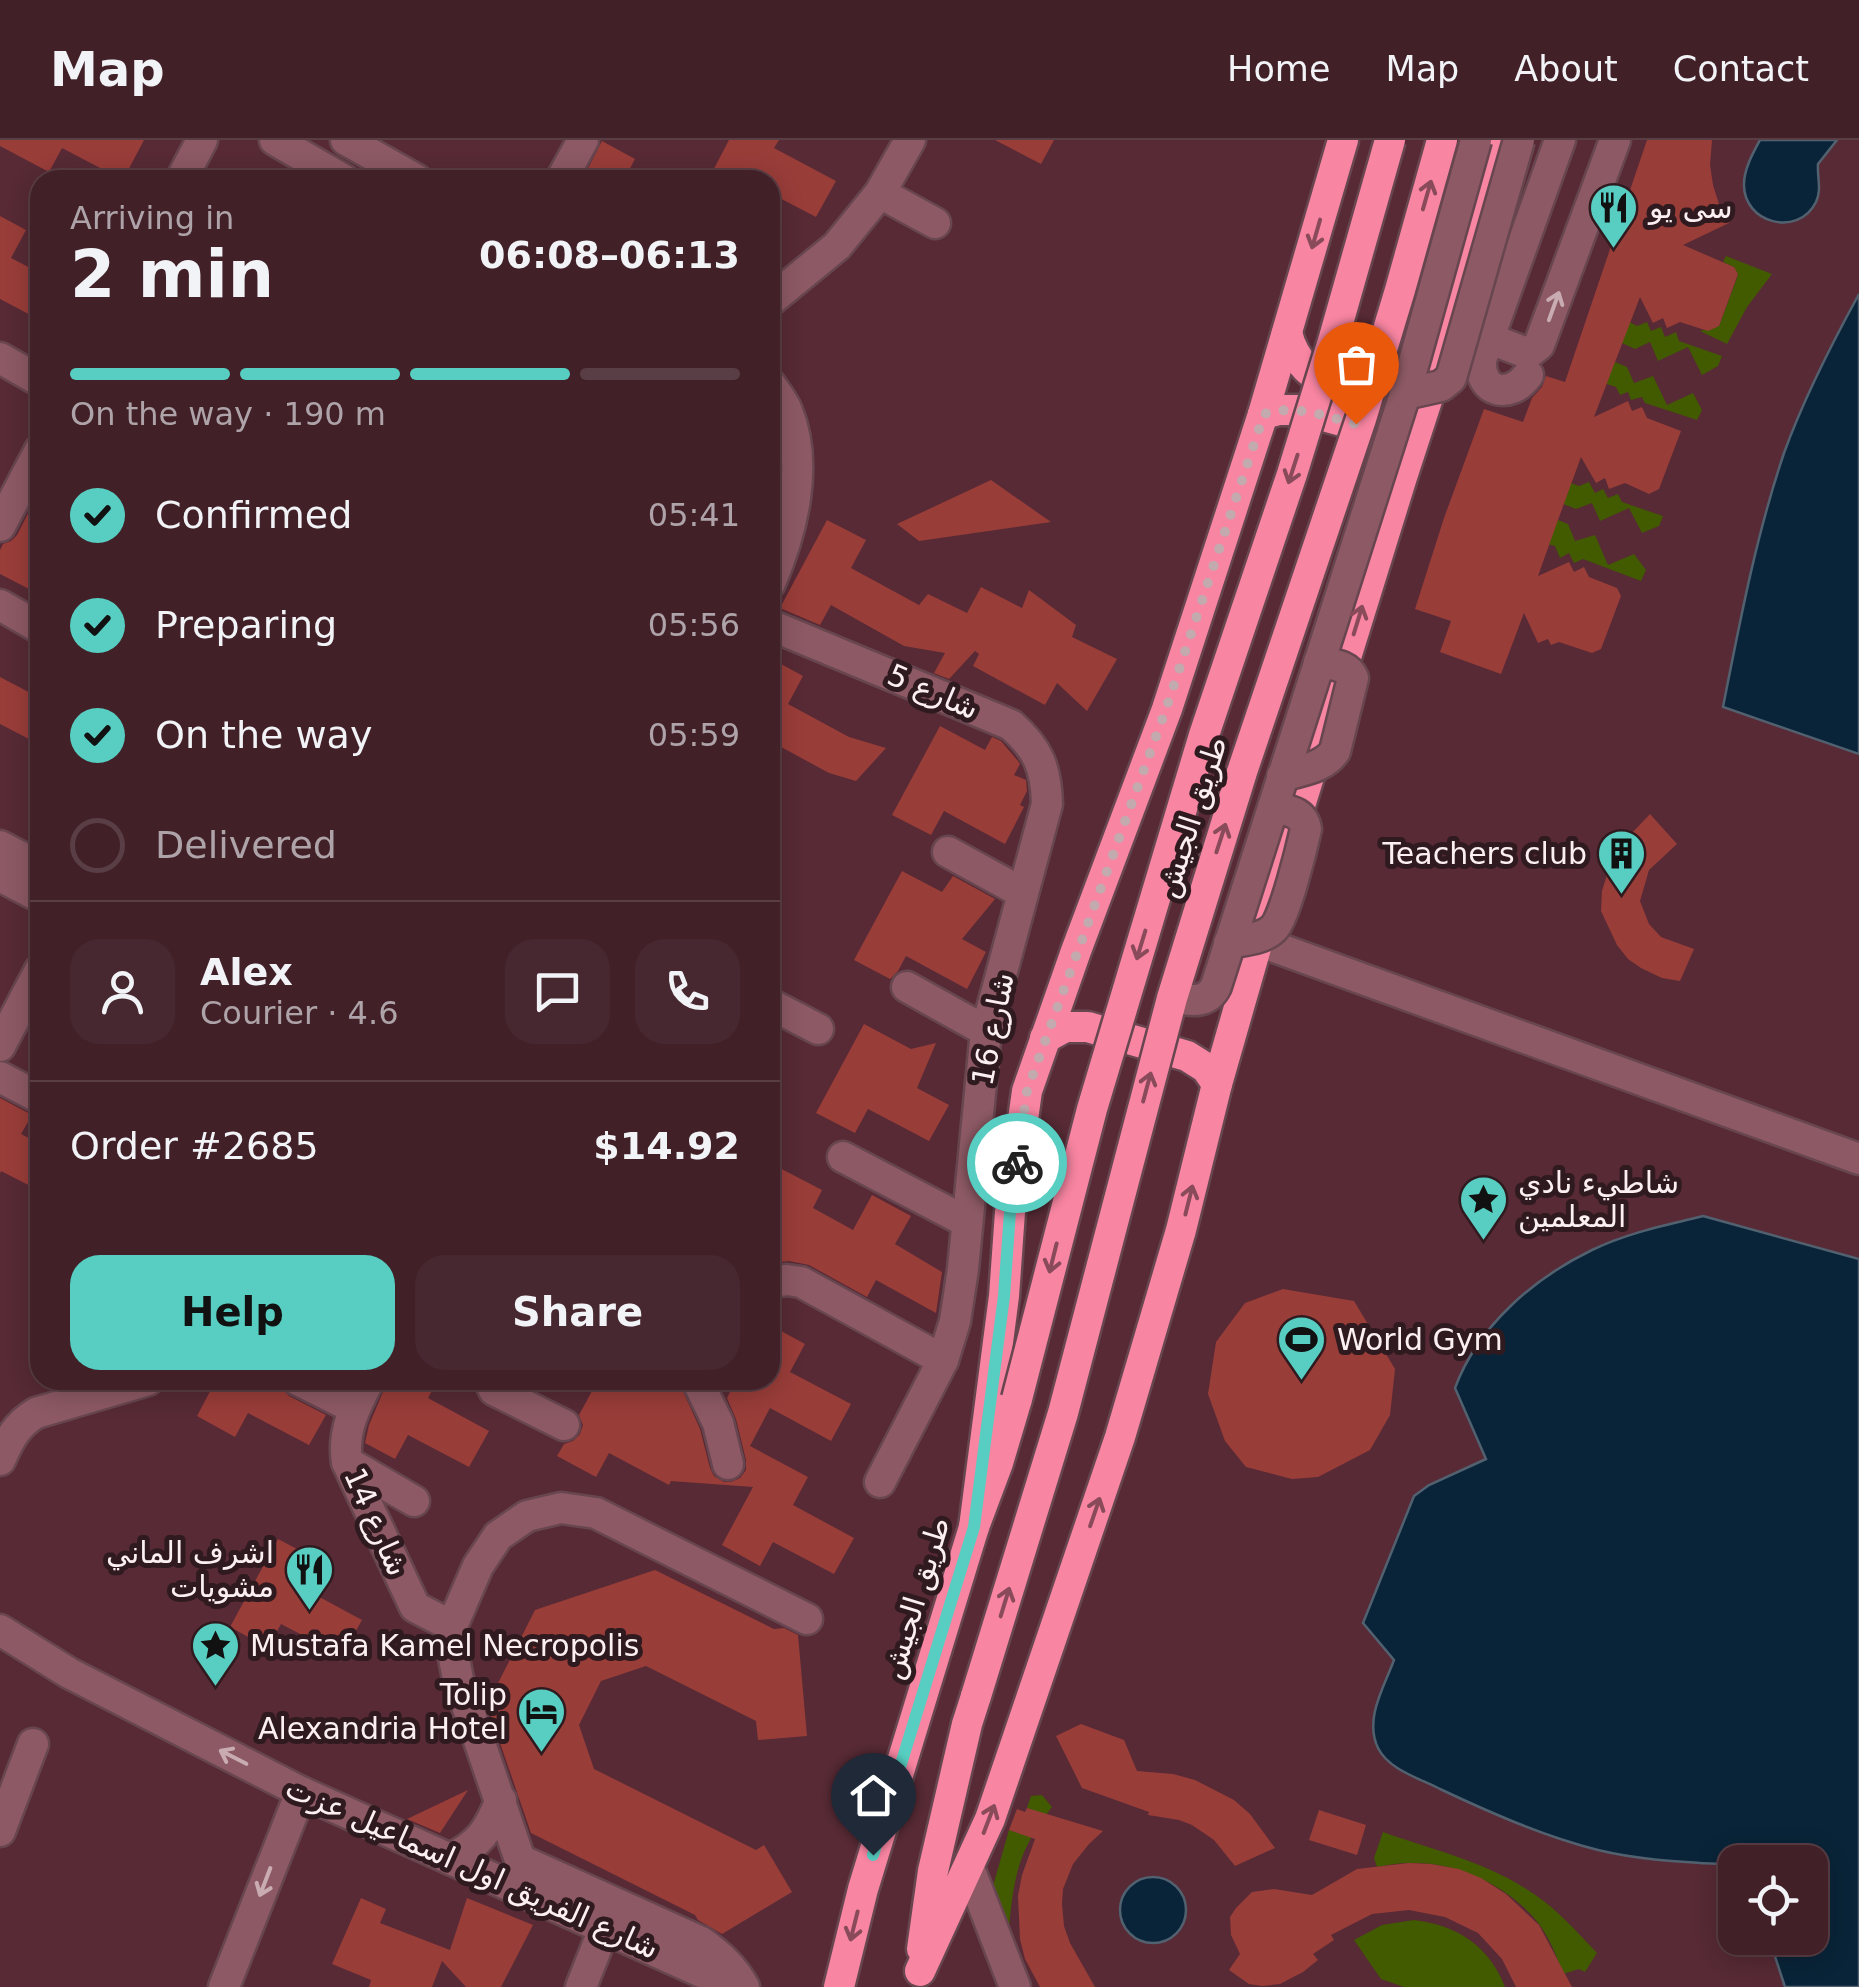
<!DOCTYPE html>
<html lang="en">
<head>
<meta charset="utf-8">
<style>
	body { margin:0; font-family:"DejaVu Sans","Noto Naskh Arabic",sans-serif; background:#482830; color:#f1f3f6; height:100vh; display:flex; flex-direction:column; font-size:38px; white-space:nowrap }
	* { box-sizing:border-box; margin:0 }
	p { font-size:32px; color:#aea3a8 }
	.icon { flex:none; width:55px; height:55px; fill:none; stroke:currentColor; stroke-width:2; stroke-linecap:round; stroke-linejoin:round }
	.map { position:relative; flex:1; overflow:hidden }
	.side { position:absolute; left:30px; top:30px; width:750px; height:1220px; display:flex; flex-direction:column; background:#412028; border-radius:30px; box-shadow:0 5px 25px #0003,0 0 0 2px #5a3e45 }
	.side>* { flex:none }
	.controls { position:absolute; left:1718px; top:1705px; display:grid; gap:20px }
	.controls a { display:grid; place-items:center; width:110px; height:110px; border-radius:20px; background:#412028; box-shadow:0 5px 25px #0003,0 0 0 2px #5a3e45; font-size:50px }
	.pin { position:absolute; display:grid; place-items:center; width:85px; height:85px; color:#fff; margin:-102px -42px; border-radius:50% 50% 50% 0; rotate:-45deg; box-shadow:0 0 10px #0007 }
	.pin .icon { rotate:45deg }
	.courier { position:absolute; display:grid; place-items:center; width:100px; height:100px; margin:-50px; border:8px solid #57cec1; border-radius:50%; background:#fff; color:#222; box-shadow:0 2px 12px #0007 }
	.summary em { font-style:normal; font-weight:700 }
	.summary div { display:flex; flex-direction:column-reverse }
	.summary { display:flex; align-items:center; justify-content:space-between; height:170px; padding:0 40px }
	h1 { font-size:65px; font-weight:700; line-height:75px }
	.bar { display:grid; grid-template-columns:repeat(4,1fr); gap:15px 10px; align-content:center; height:120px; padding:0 40px }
	.bar i { height:12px; border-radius:8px; background:#5a3e45 }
	.bar .current { background:#57cec1 }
	.bar p { grid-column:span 4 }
	.line { display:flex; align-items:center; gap:25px; padding:0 40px; border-top:2px solid #5a3e45 }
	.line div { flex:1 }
	.round { display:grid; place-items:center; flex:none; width:105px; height:105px; border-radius:30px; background:#482830 }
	ol { padding:0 40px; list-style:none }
	li { display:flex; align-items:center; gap:30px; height:110px }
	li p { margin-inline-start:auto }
	li .icon { padding:10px; border-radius:50%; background:#57cec1; color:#111; stroke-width:4 }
	li:last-child { color:#aea3a8 }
	li i { width:55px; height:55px; border:5px solid #5a3e45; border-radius:50% }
	.action { display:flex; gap:20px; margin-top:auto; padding:20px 40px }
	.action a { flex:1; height:115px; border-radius:30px; background:#57cec1; color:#111; font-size:40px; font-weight:700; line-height:115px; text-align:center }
	.action a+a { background:#482830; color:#f1f3f6 }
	header { display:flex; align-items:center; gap:60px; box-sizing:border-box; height:140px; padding:0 50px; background:#412028; border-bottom:2px solid #5a3e45 }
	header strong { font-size:48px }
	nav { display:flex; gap:55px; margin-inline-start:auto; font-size:35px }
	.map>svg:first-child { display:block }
</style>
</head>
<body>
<header>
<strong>Map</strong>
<nav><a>Home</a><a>Map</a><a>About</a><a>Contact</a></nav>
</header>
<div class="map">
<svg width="1859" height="1847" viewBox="0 0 1859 1847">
	<rect width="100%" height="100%" fill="#572a35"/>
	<g fill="#425a00">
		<polygon points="1726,116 1772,134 1747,167 1727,204 1700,191 1719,186 1738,135 1734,127 1723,122"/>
		<polygon points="1622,178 1637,186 1647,182 1651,191 1661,187 1665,197 1676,192 1679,201 1722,216 1718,226 1702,235 1688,207 1658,221 1650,202 1635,209 1622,203"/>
		<polygon points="1615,222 1627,227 1634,243 1653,236 1667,265 1693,253 1702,270 1697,280 1645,263 1642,257 1631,260 1628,252 1620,255 1616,247 1598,241"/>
		<polygon points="1563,340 1579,346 1589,342 1595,353 1603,349 1608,358 1618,354 1622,362 1663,376 1659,386 1642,393 1629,368 1600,381 1592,363 1576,369 1563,364"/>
		<polygon points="1558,380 1568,384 1575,401 1595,395 1608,425 1634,414 1646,430 1641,441 1583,419 1574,423 1569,413 1560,418 1555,406 1540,402"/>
		<path d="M1042,1655L1052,1667C1019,1709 1014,1735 1009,1788L993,1746L1009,1690L1024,1695L1032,1670L1027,1668L1031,1656Z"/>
		<path d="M1383,1692C1434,1710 1490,1723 1534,1754C1558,1770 1577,1792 1597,1813L1585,1832L1579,1829L1563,1834C1557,1817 1550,1799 1539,1784C1510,1746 1457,1721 1408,1723C1398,1723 1388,1725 1377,1727L1374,1718Z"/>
		<path d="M1414,1780C1457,1785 1489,1806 1505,1847H1404L1381,1839L1354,1800L1382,1785Z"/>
	</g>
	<g fill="#092438" stroke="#526170" stroke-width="2.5">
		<path d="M1760,0H1837L1818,24C1817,38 1822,49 1816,62C1798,98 1743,83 1744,44C1744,29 1753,13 1760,0Z"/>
		<path d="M1859,154V614L1723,567C1740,481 1756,396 1784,313C1804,258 1831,205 1859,154Z"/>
		<path d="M1703,1076L1859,1119V1847H1785L1769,1798H1810V1722H1735V1725C1689,1722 1643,1721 1598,1710C1543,1696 1491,1673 1440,1649C1419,1638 1389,1630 1378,1608C1364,1579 1384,1547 1394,1520L1363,1483L1414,1356L1429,1345L1486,1319L1455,1248C1478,1186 1534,1138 1592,1110C1627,1093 1666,1085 1703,1076Z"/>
		<circle cx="1153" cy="1770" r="33"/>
	</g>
	<g fill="#993d39">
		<polygon points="0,0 144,0 123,40 62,8 49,32 0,6"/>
		<polygon points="729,0 779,0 774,8 836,41 816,77 770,53 770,40 708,40"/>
		<polygon points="995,0 1054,0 1041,24"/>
		<polygon points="1647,0 1712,0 1710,25 1713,45 1719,64 1729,83 1683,105 1734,127 1738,134 1719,186 1708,191 1680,182 1667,188 1663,178 1653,183 1640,157 1594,277 1628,261 1632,271 1642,267 1647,278 1681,291 1659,349 1649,354 1625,343 1609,349 1605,338 1596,343 1581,317 1558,380 1538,436 1569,422 1574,432 1584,427 1589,437 1617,448 1621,456 1601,509 1592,513 1559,502 1551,505 1548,499 1538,503 1524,473 1501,534 1440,512 1451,481 1415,469 1444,378 1484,269 1523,282 1532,258 1542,247 1546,236 1565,242"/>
		<polygon points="602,1 635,19 624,40 582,40"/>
		<polygon points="0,76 26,90 11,118 40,133 40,180 0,159"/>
		<polygon points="991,340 1051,382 919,401 897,384"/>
		<polygon points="40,350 40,428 29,449 0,434 0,410 3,404 11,401 17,395"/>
		<polygon points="827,380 866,400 851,428 919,465 928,454 967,473 981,447 1022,468 1029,450 1076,485 1072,497 1117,519 1087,571 1057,543 1045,565 973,526 979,514 975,511 949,539 934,533 945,513 904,506 831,465 820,485 780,468"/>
		<polygon points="770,518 803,536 788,564 849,597 886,608 856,641 829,633 770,601"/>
		<polygon points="0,537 40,558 40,578 29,599 0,584"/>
		<polygon points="940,586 985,610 992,597 1001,601 1018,621 1020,624 1014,635 1026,640 1027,651 1020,665 1024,667 1005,704 944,671 931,695 892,675"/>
		<polygon points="1650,674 1677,704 1649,730 1640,761 1649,784 1661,797 1694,809 1680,841 1662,838 1641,828 1628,819 1617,805 1601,771 1602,751 1614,712"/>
		<polygon points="902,731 942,752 953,736 995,759 962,799 986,812 967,849 906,816 898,831 890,839 854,820"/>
		<polygon points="864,884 911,909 936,903 917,948 949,965 929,1001 868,969 855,993 816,973"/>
		<polygon points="0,958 32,975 21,994 40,1004 40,1051 1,1031 0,1034"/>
		<polygon points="770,1023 822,1050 813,1068 853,1090 872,1055 911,1076 895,1104 942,1132 936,1173 876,1140 867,1157 809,1125 789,1121 770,1123"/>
		<polygon points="1283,1149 1354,1161 1395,1229 1390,1275 1370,1310 1318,1337 1292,1339 1246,1327 1225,1301 1208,1254 1216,1202 1245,1163"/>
		<polygon points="770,1185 805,1204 790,1232 851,1264 831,1301 770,1268 750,1306 808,1337 793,1365 854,1398 834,1434 773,1402 760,1426 722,1405 753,1347 671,1341 669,1345 609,1313 596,1337 557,1316 564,1304 573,1301 580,1294 583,1285 579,1275 598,1240 632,1242 678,1240 700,1289 710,1328 714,1336 724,1342 731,1342 740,1338 746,1330 746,1320 736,1279 727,1258 736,1240 770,1240"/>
		<polygon points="216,1240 275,1240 289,1256 326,1275 309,1305 248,1273 235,1297 197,1276"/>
		<polygon points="388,1240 438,1240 428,1258 489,1291 469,1327 408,1295 395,1319 365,1303 369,1285"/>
		<polygon points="278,1399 316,1419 301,1447 362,1480 342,1516 281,1484 268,1508 230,1487"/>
		<polygon points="655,1430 774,1489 784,1488 798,1495 807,1596 758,1600 756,1581 646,1526 601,1541 579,1585 594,1629 756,1710 764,1705 792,1752 722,1794 698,1780 695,1775 531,1693 487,1565 535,1470"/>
		<polygon points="1081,1584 1124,1600 1137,1631 1173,1634 1195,1640 1234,1660 1250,1674 1275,1708 1235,1726 1214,1700 1192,1685 1179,1680 1148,1675 1149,1672 1082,1648 1056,1596"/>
		<polygon points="468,1650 440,1693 407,1679"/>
		<polygon points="1027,1668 1103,1691 1089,1704 1073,1724 1063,1749 1062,1764 1064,1786 1070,1803 1095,1847 1040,1847 1025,1819 1020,1799 1018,1756 1022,1735 1035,1699 1009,1690 1017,1669 1025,1672"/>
		<polygon points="1319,1670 1366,1685 1357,1715 1309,1700"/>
		<polygon points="1409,1723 1431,1724 1459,1729 1481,1738 1506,1754 1539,1785 1572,1847 1516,1847 1502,1819 1478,1793 1445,1777 1409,1770 1372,1774 1331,1795 1334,1800 1313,1814 1318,1820 1303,1832 1280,1844 1262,1846 1249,1844 1229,1830 1240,1814 1231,1795 1230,1777 1236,1768 1252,1752 1274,1749 1312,1755 1357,1729"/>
		<polygon points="361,1758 386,1769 380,1783 450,1810 467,1758 533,1785 501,1847 466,1847 442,1821 432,1847 369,1847 371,1840 332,1824"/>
	</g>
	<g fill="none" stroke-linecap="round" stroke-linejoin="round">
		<defs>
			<g id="minor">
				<polyline points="275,0 344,40"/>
				<polyline points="346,0 417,40"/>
				<polyline points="181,40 202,0"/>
				<polyline points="561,40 583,0"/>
				<polyline points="880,53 935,83"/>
				<polyline points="770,161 837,106 880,53 910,0"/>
				<polyline points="1488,198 1524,212 1530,212 1539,205 1615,0"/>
				<polyline points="0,218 40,241"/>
				<path d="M1528,235C1510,260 1479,253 1481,220L1560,0"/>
				<path d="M770,244C776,253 783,261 787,271C809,325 792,392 770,443"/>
				<polyline points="0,386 40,310"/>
				<polyline points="0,465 40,488"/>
				<path d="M770,485L1011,585C1038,609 1046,627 1047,664L986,891L963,1129L955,1181L943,1220L880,1342"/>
				<polyline points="0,706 40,727"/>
				<polyline points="948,712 1023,753"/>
				<polyline points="0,736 40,757"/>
				<polyline points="1258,801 1859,1019"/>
				<polyline points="907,847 986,891"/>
				<polyline points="770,864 818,889"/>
				<polyline points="0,906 40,830"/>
				<polyline points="0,937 40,958"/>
				<polyline points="843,1017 967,1082"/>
				<polyline points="770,1142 787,1140 801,1142 943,1220"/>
				<polyline points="298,1240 354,1268"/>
				<path d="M369,1240C355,1267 342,1291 347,1322L415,1467L452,1486"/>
				<polyline points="489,1240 494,1250 564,1285"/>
				<polyline points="697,1240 718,1283 728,1324"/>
				<path d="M0,1320C9,1300 16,1285 36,1273L148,1240"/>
				<polyline points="347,1322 414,1361"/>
				<polyline points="0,1490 69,1533 301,1652 735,1847"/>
				<polyline points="0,1691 33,1604"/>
				<path d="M450,1719C480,1704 488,1691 501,1660"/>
				<path d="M520,1720L701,1802C719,1815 733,1827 744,1847"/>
				<polyline points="969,1728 1015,1847"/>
				<polyline points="542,1762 520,1720 458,1539 453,1513 452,1486 478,1426 498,1396 527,1376 561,1368 596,1373 807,1479"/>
				<polyline points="224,1847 301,1652"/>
				<polyline points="581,1847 604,1789"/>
			</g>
			<g id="highway">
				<path d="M1287,193C1295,224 1313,237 1340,250C1370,265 1394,272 1425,254"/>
				<polyline points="1263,274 1279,270 1302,270 1367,288 1387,303 1399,324"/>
				<polyline points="1045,898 1065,887 1088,887 1187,916 1206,928 1217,944"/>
				<polyline points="974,1387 1004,1156 1010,1072 1027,951 1076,811 1167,569 1263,274 1343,0"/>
				<polyline points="922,1809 933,1731 967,1584 976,1556"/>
				<polyline points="920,1831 990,1679 1120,1297 1181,1090 1217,944 1258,801 1402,337 1431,248 1502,0"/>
				<polyline points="839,1847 863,1749 974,1387 998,1323 1017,1259"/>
			</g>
		</defs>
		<use href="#minor" stroke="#684650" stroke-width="35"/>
		<use href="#highway" stroke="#684650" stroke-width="35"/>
		<use href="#minor" stroke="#8c5964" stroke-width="30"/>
		<use href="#highway" stroke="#f885a2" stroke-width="30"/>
		<defs>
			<g id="minor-bridge">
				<polyline points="1405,254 1441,246 1451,238 1519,0"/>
				<path d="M1282,636C1301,630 1324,628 1335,611L1353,538C1347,524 1332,525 1319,522"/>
				<path d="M1229,803C1243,800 1264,799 1274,788C1285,777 1302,707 1306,689C1303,671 1288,671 1273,667"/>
				<path d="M1172,858C1189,860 1207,865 1216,846L1405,254L1476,0"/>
			</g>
			<g id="highway-bridge">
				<polyline points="1017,1259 1092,969 1204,595 1292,334 1333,201 1390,0"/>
				<polyline points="976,1556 1063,1273 1172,858 1242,632 1361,279 1400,150 1442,0"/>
			</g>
		</defs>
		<use href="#minor-bridge" stroke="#684650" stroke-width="35" stroke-linecap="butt"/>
		<use href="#highway-bridge" stroke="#684650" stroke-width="35" stroke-linecap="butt"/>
		<use href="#minor-bridge" stroke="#8c5964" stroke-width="30"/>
		<use href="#highway-bridge" stroke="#f885a2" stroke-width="30"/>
	</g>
	<defs><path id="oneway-shaft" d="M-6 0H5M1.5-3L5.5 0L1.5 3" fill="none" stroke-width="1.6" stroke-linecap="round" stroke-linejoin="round" transform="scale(2.5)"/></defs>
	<g stroke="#894a5a">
		<use href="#oneway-shaft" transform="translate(1427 55) rotate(-74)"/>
		<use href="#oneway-shaft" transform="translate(1316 94) rotate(106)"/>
		<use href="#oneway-shaft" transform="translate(1293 329) rotate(108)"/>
		<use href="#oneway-shaft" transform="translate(1358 480) rotate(-73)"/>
		<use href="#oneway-shaft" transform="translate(1221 698) rotate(-72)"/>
		<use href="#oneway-shaft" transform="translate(1141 805) rotate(107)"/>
		<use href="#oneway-shaft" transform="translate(1147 947) rotate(-75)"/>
		<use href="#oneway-shaft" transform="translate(1189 1060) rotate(-76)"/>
		<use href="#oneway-shaft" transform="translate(1053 1118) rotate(104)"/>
		<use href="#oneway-shaft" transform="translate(1095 1372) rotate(-71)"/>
		<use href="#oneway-shaft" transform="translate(1005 1462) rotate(-73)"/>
		<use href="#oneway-shaft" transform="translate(989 1679) rotate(-69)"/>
		<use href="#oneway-shaft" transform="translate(854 1786) rotate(104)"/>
	</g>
	<g stroke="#c9acb2">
		<use href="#oneway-shaft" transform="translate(1554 166) rotate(-70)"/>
		<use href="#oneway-shaft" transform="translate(233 1617) rotate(-153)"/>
		<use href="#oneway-shaft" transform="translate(265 1742) rotate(111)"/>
	</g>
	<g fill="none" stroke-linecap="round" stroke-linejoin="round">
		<path stroke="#c2aaaf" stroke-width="10" stroke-dasharray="0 18" d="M1017,1023L1027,951L1166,569L1264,274C1295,264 1324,276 1356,284"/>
		<polyline stroke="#57cec1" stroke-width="12" points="873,1715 974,1387 1004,1156 1010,1072 1017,1023"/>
	</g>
	<defs>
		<symbol id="restaurant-pin" viewBox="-11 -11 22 30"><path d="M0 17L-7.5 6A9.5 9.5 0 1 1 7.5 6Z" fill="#57cec1" stroke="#2f1a1f"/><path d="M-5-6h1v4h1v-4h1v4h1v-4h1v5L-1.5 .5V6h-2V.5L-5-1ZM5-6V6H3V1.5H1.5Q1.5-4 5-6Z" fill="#111"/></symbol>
		<symbol id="building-pin" viewBox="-11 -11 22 30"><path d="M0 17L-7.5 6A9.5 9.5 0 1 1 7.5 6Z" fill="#57cec1" stroke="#2f1a1f"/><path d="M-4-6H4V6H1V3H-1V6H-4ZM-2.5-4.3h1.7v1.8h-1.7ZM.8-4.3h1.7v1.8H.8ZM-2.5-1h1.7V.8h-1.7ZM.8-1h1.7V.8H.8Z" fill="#111"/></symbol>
		<symbol id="sight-pin" viewBox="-11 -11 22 30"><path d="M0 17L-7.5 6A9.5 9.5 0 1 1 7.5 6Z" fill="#57cec1" stroke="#2f1a1f"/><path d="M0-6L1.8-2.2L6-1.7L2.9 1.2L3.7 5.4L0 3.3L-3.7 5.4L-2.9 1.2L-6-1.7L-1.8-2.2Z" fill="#111"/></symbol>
		<symbol id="stadium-pin" viewBox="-11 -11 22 30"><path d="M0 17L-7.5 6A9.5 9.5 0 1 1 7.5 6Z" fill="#57cec1" stroke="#2f1a1f"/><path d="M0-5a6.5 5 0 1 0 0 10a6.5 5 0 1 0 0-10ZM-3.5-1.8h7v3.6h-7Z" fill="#111"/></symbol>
		<symbol id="hotel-pin" viewBox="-11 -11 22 30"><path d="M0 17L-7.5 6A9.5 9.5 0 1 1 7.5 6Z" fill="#57cec1" stroke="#2f1a1f"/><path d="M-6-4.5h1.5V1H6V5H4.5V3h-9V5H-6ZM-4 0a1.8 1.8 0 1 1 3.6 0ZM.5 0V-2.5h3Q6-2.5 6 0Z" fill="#111"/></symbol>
	</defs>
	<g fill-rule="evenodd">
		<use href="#restaurant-pin" x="1586" y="40" width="55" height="75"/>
		<use href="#building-pin" x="1594" y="686" width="55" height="75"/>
		<use href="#sight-pin" x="1456" y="1032" width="55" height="75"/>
		<use href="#stadium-pin" x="1274" y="1172" width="55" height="75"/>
		<use href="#restaurant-pin" x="282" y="1402" width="55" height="75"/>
		<use href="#sight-pin" x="188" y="1478" width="55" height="75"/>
		<use href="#hotel-pin" x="514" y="1544" width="55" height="75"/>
	</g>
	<g text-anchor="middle" stroke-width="10" stroke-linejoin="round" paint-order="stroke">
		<g font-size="30" fill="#fbeff1" stroke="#2f1a1f" text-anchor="start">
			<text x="1649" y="78">سى يو</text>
			<text x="1587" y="724" text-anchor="end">Teachers club</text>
			<text x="1518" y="1053">شاطيء نادي<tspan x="1518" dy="34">المعلمين</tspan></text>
			<text x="1337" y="1210">World Gym</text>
			<text x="274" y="1423" text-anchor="end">اشرف الماني<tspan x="274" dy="34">مشويات</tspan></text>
			<text x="250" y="1516">Mustafa Kamel Necropolis</text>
			<text x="507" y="1565" text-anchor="end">Tolip<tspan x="507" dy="34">Alexandria Hotel</tspan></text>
		</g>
		<g font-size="30" fill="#fbeff1" stroke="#2f1a1f">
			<text transform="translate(933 552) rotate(23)" y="10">شارع 5</text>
			<text transform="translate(1192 677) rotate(-72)" y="10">طريق الجيش</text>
			<text transform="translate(993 889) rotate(-79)" y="10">شارع 16</text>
			<text transform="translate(376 1382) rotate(66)" y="10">شارع 14</text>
			<text transform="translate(916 1458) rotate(-73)" y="10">طريق الجيش</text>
			<text transform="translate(472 1728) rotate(24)" y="10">شارع الفريق اول اسماعيل عزت</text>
		</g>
	</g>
</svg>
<div class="controls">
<a><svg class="icon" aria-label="locate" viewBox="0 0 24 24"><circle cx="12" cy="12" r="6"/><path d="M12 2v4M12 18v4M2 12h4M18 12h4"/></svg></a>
</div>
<div class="pin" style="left:1356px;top:284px;background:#ea580c"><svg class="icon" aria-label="bag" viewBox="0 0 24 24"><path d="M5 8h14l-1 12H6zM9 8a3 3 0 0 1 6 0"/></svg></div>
<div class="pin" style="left:873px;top:1715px;background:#1f2937"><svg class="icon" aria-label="home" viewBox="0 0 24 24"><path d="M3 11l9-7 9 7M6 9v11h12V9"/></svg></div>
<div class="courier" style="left:1017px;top:1023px"><svg class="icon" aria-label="bike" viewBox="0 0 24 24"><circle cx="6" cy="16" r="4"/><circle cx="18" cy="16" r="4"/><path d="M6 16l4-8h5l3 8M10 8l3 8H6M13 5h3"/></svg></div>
<section class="side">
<div class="summary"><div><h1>2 min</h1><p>Arriving in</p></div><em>06:08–06:13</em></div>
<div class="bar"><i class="current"></i><i class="current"></i><i class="current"></i><i></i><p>On the way · 190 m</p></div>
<ol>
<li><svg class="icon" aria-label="check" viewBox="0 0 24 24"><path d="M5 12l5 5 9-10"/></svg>Confirmed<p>05:41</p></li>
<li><svg class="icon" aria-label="check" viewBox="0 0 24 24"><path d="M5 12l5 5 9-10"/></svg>Preparing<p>05:56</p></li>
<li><svg class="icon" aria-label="check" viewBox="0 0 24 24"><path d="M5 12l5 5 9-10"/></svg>On the way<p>05:59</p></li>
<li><i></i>Delivered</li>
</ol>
<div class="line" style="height:180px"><a class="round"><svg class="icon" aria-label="person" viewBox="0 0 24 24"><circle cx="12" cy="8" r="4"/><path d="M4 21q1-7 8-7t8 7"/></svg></a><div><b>Alex</b><p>Courier · 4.6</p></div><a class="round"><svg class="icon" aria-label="chat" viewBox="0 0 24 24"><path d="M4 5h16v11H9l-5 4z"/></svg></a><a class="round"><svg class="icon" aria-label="phone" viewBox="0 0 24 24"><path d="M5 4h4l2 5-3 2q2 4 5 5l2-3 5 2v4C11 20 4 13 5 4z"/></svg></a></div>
<div class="line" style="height:130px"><div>Order #2685</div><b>$14.92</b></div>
<div class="action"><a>Help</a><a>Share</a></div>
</section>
</div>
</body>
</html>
